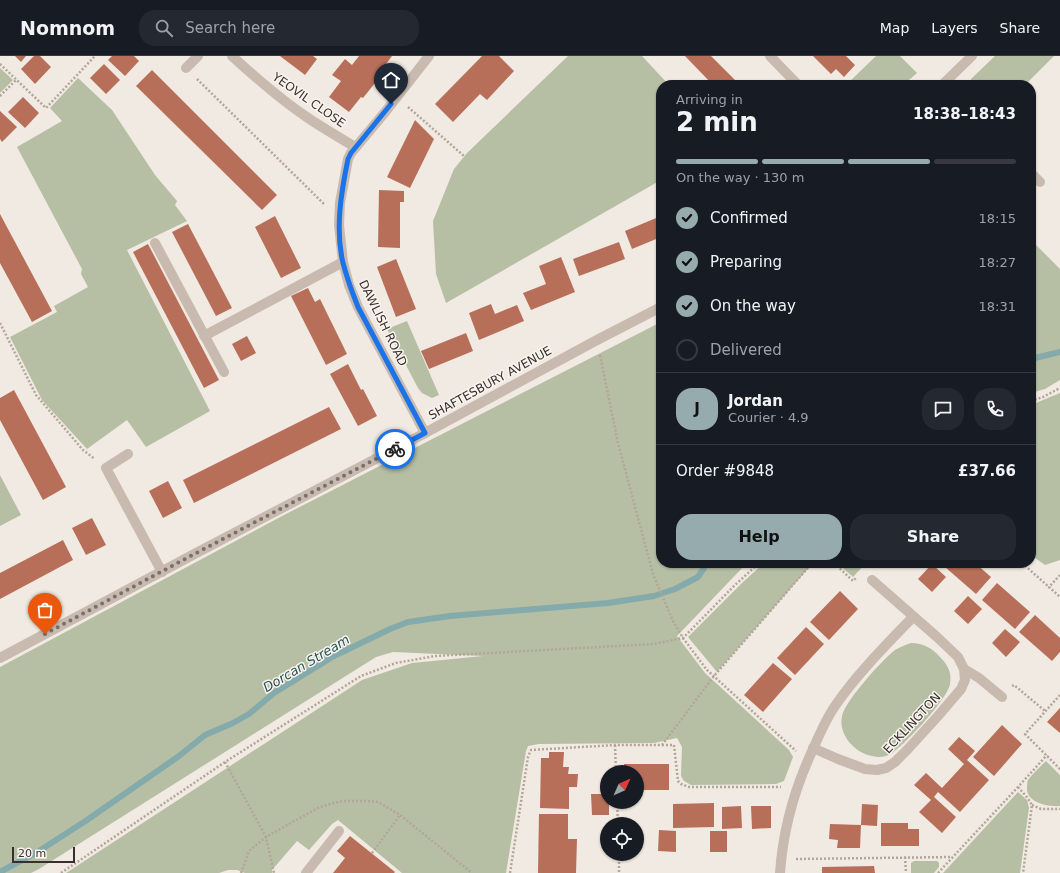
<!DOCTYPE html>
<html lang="en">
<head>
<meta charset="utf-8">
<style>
	body { margin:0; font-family:"DejaVu Sans",sans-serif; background:#242831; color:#f1f3f6; height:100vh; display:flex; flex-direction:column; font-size:15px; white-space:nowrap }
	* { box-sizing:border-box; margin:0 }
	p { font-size:13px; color:#9ea1a6 }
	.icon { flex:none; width:22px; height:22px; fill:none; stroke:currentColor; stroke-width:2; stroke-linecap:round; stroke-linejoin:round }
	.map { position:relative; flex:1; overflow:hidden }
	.details { position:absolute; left:656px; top:24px; width:380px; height:488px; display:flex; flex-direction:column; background:#171b24; border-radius:16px; box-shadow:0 1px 3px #0004 }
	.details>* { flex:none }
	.needle { width:26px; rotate:45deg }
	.tools { position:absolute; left:600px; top:709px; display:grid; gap:8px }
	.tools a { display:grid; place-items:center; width:44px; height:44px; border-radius:50%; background:#171b24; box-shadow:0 1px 3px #0004; font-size:20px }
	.scale { position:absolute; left:12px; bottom:10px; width:63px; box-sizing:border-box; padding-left:4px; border:2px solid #38302c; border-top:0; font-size:11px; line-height:14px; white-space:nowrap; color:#38302c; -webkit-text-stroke:3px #f9f4ef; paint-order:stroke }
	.pin { position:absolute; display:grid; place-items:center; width:34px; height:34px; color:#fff; margin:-41px -17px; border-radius:50% 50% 50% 0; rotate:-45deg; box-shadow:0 0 4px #0007 }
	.pin .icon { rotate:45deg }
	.courier { position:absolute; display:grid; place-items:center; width:40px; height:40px; margin:-20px; border:3px solid #1a73e8; border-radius:50%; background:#fff; color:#222; box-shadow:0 1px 5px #0007 }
	.summary em { font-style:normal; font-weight:800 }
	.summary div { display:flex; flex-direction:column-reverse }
	.summary { display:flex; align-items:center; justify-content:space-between; height:68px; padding:0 20px }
	h1 { font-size:26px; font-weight:800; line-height:30px }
	.bar { display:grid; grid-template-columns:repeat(4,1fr); gap:6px 4px; align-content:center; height:48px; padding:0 20px }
	.bar i { height:5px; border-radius:3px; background:#363941 }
	.bar .on { background:#96abae }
	.bar p { grid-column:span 4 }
	.line { display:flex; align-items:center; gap:10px; padding:0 20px; border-top:1px solid #363941 }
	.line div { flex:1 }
	.round { display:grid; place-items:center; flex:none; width:42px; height:42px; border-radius:16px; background:#242831 }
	ol { padding:0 20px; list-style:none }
	li { display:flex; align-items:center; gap:12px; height:44px }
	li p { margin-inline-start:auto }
	li .icon { padding:4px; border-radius:50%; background:#96abae; color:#111; stroke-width:4 }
	li:last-child { color:#9ea1a6 }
	li i { width:22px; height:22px; border:2px solid #363941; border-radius:50% }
	.action { display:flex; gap:8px; margin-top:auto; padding:8px 20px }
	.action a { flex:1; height:46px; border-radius:16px; background:#96abae; color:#111; font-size:16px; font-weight:800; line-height:46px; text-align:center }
	.action a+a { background:#242831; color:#f1f3f6 }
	header { display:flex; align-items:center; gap:24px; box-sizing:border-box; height:56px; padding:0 20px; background:#171b24; border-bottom:1px solid #363941 }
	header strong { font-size:19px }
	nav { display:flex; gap:22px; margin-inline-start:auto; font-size:14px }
	.search { width:280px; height:36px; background:#242831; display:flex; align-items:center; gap:10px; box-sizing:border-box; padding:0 14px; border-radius:16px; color:#9ea1a6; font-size:15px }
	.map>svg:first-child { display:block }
</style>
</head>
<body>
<header>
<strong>Nomnom</strong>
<div class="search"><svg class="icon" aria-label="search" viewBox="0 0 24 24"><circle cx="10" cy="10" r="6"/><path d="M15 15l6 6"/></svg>Search here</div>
<nav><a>Map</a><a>Layers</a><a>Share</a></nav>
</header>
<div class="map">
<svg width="1060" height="817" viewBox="0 0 1060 817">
	<rect width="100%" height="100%" fill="#f1eae2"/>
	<g fill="#b6bfa4">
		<polygon points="568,0 642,0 669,29 661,29 661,124 446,247 436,218 433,165 454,113 467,97"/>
		<polygon points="876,0 900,0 917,17 903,29 846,29"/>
		<polygon points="995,0 1054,0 1025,29 971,29 971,23"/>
		<polygon points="0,12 13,24 0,37"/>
		<polygon points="78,22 112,54 155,119 177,145 175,149 187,165 127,194 210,355 146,391 127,364 87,393 42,344 10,281 57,256 54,250 88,231 81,218 82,213 17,91 62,65 50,52"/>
		<polygon points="1031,184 1060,213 1060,324 1045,333 1031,337"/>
		<polygon points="407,265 439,339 432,342 422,337 418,332 387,273"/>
		<polygon points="661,266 661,507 747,507 677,580 705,617 789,694 793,701 784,725 776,728 691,729 684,725 681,720 682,691 677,682 654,687 539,688 528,690 526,695 506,817 402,817 338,764 332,768 309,794 297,785 272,814 272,817 245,817 237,814 228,814 219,817 66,817 362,624 412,607 483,600 393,596 376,601 39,813 31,817 0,817 0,611 284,459"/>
		<polygon points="1060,337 1060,504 1045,509 1031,499 1031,349"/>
		<polygon points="0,419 21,459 0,470"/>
		<polygon points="764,507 813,507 717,616 688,581 743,526"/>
		<polygon points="837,507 866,507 853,521"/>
		<path d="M911,587C923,587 932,592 940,601C948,609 952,617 950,628C948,642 905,689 892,697C886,701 879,702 872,700C855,697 838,679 842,660C845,645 882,604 895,594C900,591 905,589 911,587Z"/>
		<path d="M1046,705L1060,719V750C1049,751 1027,747 1027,733C1027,730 1027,726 1028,724C1033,717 1040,711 1046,705Z"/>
		<polygon points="1018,736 1027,744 1029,752 1020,817 943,817"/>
		<polygon points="914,805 937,805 939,807 939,811 934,817 911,817 911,807"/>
	</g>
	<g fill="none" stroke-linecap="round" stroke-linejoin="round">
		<g stroke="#84aaab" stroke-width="6">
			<polyline points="1031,303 1060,296"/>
			<polyline points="0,816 39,795 87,764 179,700 205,679 233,667 249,658 274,637 334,600 390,573 408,566 450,560 608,547 654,540 675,533 698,521 704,512 704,507"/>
		</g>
	</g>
	<g fill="#b86f59">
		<polygon points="15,0 26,0 21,6"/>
		<polygon points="34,0 40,0 51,11 35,28 21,13"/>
		<polygon points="112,0 134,0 139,5 125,20 108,4"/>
		<polygon points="280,0 313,0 317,3 305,19"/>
		<polygon points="359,0 392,0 386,8 387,10 375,27 363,42 361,41 349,56 329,41 341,25 332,19 345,3 352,9"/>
		<polygon points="482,0 499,0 514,15 487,44 480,38 453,66 435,48"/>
		<polygon points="685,0 711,0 740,29 713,29"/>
		<polygon points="813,0 846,0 855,9 844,21 836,13 831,18"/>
		<polygon points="104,8 120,24 106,38 90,22"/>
		<polygon points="152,14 277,139 262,154 136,30"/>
		<polygon points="23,41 39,57 25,72 8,56"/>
		<polygon points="0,55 17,71 2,86 0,83"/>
		<polygon points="415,64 434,83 410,132 387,121"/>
		<polygon points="379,134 404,135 404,146 400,146 400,192 378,191"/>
		<polygon points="0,158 52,255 32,266 0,207"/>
		<polygon points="275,160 301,212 281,222 255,171"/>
		<polygon points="661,160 661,181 632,193 625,175"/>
		<polygon points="188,168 232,252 216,260 172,176"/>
		<polygon points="619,186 625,203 579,220 573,203"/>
		<polygon points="148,188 219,324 204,332 133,196"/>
		<polygon points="561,201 575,236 531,254 523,237 546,228 539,210"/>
		<polygon points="396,203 416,253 396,261 377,211"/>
		<polygon points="308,232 315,246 320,243 347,298 326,309 291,240"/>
		<polygon points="491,248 495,258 517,249 524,265 479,284 469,257"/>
		<polygon points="466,277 473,295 429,313 421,295"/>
		<polygon points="247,280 256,297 241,305 232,288"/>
		<polygon points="348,308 361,334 363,333 377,360 358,370 330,318"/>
		<polygon points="14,334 66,431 43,444 0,364 0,342"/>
		<polygon points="329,351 341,373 194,447 183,424"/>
		<polygon points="168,425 182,452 163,462 149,435"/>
		<polygon points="92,462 106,489 86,499 72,472"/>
		<polygon points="63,484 73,504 0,543 0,517"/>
		<polygon points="948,507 975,507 991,521 976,538 945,511"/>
		<polygon points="932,508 946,521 932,536 918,523"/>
		<polygon points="997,527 1030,556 1015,573 982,544"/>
		<polygon points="840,535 858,553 829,584 810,566"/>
		<polygon points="968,540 982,553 968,568 954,555"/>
		<polygon points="1035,559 1060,582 1060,596 1052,605 1019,576"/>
		<polygon points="806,571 824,588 795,619 777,602"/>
		<polygon points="1005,573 1020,586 1006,601 992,587"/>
		<polygon points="773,607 792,623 763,656 744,639"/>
		<polygon points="1060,652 1060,677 1047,666"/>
		<polygon points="1002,669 1022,688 994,720 973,701"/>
		<polygon points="959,681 975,695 967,704 989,724 960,756 938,736 934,741 956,761 942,777 919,756 931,744 914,729 926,717 942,732 964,708 948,693"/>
		<polygon points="549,696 564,696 563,711 569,711 568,718 578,718 577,731 569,731 569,753 540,752 541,702 549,702"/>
		<polygon points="624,708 669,708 669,734 637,734 637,716 624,716"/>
		<polygon points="600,730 607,730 607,746 609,746 609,759 592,759 591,738 601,738"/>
		<polygon points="714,747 714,771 673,772 673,748"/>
		<polygon points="862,748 878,749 877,770 861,769"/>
		<polygon points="741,750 742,772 722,773 722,751"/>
		<polygon points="751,750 771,750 771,772 752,773"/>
		<polygon points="539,758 568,758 568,783 577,783 576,817 538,817"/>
		<polygon points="881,767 908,767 908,773 919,773 919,790 881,790"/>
		<polygon points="830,768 861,769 860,792 837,792 838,784 829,783"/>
		<polygon points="659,774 676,775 676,796 658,795"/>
		<rect x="710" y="775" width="17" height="21"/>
		<polygon points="350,780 395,816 394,817 333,817 345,802 337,795"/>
		<polygon points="874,810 875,817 822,817 822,811"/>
	</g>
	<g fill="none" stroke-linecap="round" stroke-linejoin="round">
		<g stroke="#b4a599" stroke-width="2.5" stroke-dasharray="2 2" stroke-linecap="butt">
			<polyline points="0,8 46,52 95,0"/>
			<polyline points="197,23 324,148"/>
			<polyline points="0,40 16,24"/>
			<polyline points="408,51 464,100"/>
			<polyline points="0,267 36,339 83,394 95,403"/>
			<polyline points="600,299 618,387 653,518 673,565 683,582 707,614 796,695"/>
			<polyline points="1031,345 1043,341 1060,332"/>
			<polyline points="834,507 853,525 857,521"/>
			<polyline points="1022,507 1049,531"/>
			<polyline points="1060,519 1049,531 1060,541"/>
			<polyline points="1012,630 1014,629 1045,655"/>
			<polyline points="1060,639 1025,678 1060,713"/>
			<polyline points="615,689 616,716"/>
			<polyline points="662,689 674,689 678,725 681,728 689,731 781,731"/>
			<polyline points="225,706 266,781 274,817"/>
			<polyline points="1018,731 1026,740 1032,749 1023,817"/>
			<polyline points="617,746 618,768"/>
			<polyline points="1032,749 1041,753 1060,753"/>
			<polyline points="372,797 400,759"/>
			<polyline points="619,798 619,817"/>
			<polyline points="905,801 906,817"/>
			<polyline points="796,803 952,801"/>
			<polyline points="61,817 225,706 361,620 396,607 435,600 654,588 683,582 734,530 759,507"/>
			<polyline points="241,817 249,795 266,781 296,764 318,752 330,748 343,745 368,745 378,746 400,759 472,817"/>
			<polyline points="510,817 528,701 531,694 615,689 662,689 714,620 812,507"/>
			<polyline points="938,817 1018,731 1047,699"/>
		</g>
		<g stroke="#c8baaf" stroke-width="10">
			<path d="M232,0C257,23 282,45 311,64C325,73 340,82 355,91"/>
			<polyline points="770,0 798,29"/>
			<polyline points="186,12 198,0"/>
			<polyline points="942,29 972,0"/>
			<polyline points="1031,117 1040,126"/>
			<polyline points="155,187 224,316"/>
			<polyline points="204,280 343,206"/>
			<polyline points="425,377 358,251 349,229 343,206 339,169 340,147 348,103 351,97 386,55 429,0"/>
			<polyline points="128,398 106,412 162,516"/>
			<polyline points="0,602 200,495 425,377 597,284 661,251"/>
			<polyline points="964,613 979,622 1002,641"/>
			<polyline points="813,692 838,703 865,713 877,714 886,712 895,706 908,693 938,660 961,633 965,624 964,613 958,601 937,581 872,524"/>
			<polyline points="306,817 339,775"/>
			<path d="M780,817C783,773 795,731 814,691C820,677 826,663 835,650C856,619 887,588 913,561"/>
		</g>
	</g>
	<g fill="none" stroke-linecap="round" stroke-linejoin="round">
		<polyline stroke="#79716c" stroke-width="4" stroke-dasharray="0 7.2" points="45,578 200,495 395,393"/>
		<path stroke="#1a73e8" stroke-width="5" d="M391,48L351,97L348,103C341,137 335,173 343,207C347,222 352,236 358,251L425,377L395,393"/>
	</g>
	<g text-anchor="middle" stroke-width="3" stroke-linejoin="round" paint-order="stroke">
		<g font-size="12" fill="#38302c" stroke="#f9f4ef">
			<text transform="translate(309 44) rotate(35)" y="4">YEOVIL CLOSE</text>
			<text transform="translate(383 267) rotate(64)" y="4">DAWLISH ROAD</text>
			<text transform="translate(490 327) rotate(-29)" y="4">SHAFTESBURY AVENUE</text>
			<text transform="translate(912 667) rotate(-47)" y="4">ECKLINGTON</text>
		</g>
		<g font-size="13" font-style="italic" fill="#265355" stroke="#f9f4ef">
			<text transform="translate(306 607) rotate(-31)" y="5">Dorcan Stream</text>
		</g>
	</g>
</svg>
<div class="tools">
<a><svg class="needle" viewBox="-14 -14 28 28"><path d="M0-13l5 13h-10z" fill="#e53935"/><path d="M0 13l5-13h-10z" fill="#9ea1a6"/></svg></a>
<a><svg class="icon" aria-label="locate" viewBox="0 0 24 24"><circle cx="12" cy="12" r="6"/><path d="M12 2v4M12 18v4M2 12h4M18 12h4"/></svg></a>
</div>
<div class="scale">20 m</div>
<div class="pin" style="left:45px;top:578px;background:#ea580c"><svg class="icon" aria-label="bag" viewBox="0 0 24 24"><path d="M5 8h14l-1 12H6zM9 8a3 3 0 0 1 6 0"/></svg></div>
<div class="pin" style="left:391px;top:48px;background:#1f2937"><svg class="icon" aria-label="home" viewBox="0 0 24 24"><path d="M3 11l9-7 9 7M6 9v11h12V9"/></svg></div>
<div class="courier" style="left:395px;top:393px"><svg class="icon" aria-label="bike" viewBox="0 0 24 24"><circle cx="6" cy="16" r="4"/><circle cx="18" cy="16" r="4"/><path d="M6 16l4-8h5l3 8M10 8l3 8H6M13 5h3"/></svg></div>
<section class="details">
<div class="summary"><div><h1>2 min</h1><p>Arriving in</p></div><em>18:38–18:43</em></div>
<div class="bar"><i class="on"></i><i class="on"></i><i class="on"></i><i></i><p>On the way · 130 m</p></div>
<ol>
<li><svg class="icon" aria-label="check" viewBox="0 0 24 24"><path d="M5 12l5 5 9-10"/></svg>Confirmed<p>18:15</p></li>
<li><svg class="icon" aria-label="check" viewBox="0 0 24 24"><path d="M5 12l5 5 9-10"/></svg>Preparing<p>18:27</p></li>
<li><svg class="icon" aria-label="check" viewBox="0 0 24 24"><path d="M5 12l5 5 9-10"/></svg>On the way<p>18:31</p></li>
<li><i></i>Delivered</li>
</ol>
<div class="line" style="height:72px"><b class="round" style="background:#96abae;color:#111">J</b><div><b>Jordan</b><p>Courier · 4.9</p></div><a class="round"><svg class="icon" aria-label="chat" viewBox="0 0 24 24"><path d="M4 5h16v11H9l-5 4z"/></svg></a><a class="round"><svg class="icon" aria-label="phone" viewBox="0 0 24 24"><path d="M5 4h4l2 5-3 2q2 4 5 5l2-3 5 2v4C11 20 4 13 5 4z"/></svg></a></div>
<div class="line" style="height:52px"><div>Order #9848</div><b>£37.66</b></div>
<div class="action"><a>Help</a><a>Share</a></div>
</section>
</div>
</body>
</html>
